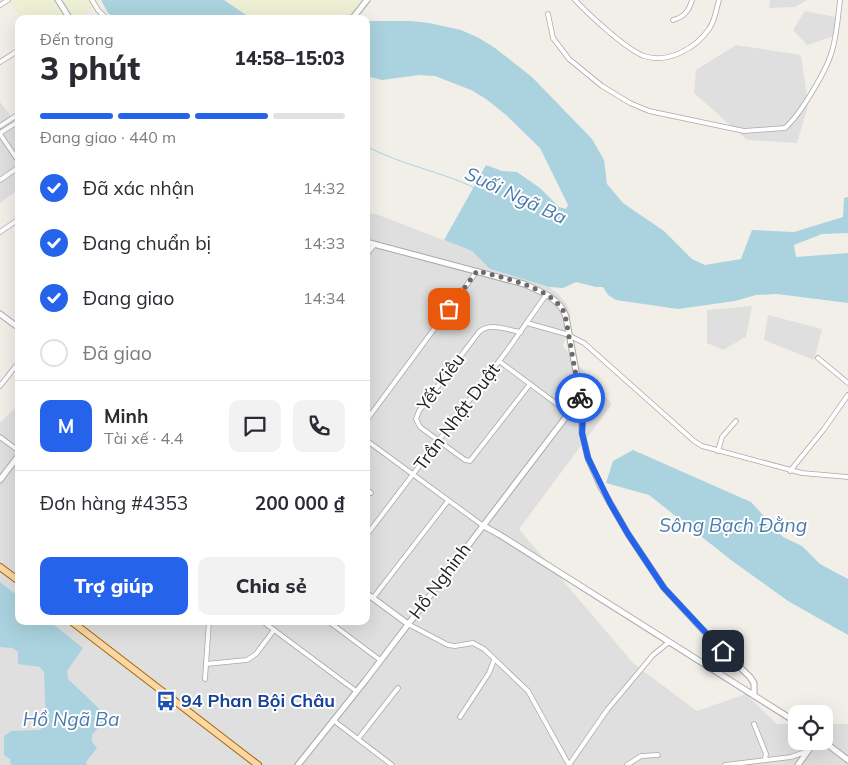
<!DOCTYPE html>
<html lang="vi">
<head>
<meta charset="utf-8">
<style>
	body { margin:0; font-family:Mulish,sans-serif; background:#f2f2f3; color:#2b2b33; height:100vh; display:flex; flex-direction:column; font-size:19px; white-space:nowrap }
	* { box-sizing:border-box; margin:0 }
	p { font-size:16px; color:#7c7c81 }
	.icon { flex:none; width:28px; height:28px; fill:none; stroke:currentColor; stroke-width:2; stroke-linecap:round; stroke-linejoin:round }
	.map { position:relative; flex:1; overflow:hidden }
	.panel { position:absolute; left:15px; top:15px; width:355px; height:610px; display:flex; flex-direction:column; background:#fff; border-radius:10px; box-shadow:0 5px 20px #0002 }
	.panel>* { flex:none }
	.controls { position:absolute; left:788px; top:705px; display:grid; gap:10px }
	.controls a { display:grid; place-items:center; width:45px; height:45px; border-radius:10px; background:#fff; box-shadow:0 5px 20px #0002; font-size:25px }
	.pin { position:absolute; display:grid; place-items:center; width:42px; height:42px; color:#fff; margin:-21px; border-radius:10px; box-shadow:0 2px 8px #0006 }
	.courier { position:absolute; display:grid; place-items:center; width:50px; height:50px; margin:-25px; border:4px solid #2563eb; border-radius:50%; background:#fff; color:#222; box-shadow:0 1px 6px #0007 }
	.head em { font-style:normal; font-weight:800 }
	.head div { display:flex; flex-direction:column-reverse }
	.head { display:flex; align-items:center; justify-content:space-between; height:85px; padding:0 25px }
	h1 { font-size:32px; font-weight:800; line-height:38px }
	.bar { display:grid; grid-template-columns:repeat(4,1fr); gap:8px 5px; align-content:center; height:60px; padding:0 25px }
	.bar i { height:6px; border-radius:4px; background:#e1e1e2 }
	.bar .on { background:#2563eb }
	.bar p { grid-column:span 4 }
	.line { display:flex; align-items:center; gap:12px; padding:0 25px; border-top:1px solid #e1e1e2 }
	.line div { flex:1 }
	.round { display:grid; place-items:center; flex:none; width:52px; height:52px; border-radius:10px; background:#f2f2f3 }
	ol { padding:0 25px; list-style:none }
	li { display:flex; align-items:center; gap:15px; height:55px }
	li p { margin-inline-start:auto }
	li .icon { padding:5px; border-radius:50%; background:#2563eb; color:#fff; stroke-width:4 }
	li:last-child { color:#7c7c81 }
	li i { width:28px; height:28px; border:2px solid #e1e1e2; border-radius:50% }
	.action { display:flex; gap:10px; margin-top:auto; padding:10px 25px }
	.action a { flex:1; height:58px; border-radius:10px; background:#2563eb; color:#fff; font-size:20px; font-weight:800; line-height:58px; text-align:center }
	.action a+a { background:#f2f2f3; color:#2b2b33 }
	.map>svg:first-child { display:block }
</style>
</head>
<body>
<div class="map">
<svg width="848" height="765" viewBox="0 0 848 765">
	<rect width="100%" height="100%" fill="#f2efe9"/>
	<g fill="#e0dfdf">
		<polygon points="770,0 807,0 795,7 769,8"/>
		<polygon points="805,11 840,18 834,36 807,45 793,30"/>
		<polygon points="736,45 801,55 808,105 797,143 747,140 694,93 696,70"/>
		<polygon points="0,102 19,127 19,189 0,203"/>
		<polygon points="366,213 376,214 472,251 490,269 549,287 558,294 566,303 571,316 563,346 612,404 519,529 634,664 697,711 746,694 777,724 796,724 796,741 824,741 824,724 848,724 848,765 0,765 0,423 19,404 19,621 366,621"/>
		<polygon points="752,306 746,337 723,350 707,343 707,310"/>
		<polygon points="768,315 822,329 814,360 764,340"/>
	</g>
	<g fill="#eef0d5">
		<polygon points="8,0 101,0 78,19 21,19"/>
		<polygon points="224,0 367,0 352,19 252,19"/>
	</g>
	<g fill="#aad3df">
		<polygon points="101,0 224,0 252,19 116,19 108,13"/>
		<polygon points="366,21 411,21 429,23 461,30 479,38 495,48 532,77 592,139 604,160 607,184 623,203 664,231 692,259 705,265 741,259 752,230 794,232 843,217 844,198 848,197 848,233 822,234 794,245 796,257 848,253 848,303 777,294 756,295 735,301 678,309 616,300 608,295 603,287 596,287 576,282 563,288 549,287 490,269 472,251 444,240 486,165 502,171 517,172 540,188 559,207 566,209 568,205 540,148 506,115 486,99 471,90 435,76 419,75 382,80 366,76"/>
		<polygon points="633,450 751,502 783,537 802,546 820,564 848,579 848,635 788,601 731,560 649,495 606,483 613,461"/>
		<polygon points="0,582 19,597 19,621 49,621 83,648 67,671 68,679 107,716 92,735 92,742 97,748 86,762 87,765 11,765 10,759 4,755 4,736 11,731 40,730 46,723 44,672 40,667 18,664 18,652 13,648 0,647"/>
	</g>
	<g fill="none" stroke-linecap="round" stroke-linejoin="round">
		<path stroke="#aad3df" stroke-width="1" d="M366,146C401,165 440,171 475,188"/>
		<defs>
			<g id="minor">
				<polyline points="92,0 98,10 107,19"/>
				<path d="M575,0C588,14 627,50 644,56C668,64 696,48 709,29C715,21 716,10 719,0"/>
				<polyline points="0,5 8,0"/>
				<path d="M548,14L553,38L569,59L602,86L630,103L649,111L744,131L785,128C800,115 827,70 832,51C837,34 838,17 840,0"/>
				<path d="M673,20C684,17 689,11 692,0"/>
				<polyline points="0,62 19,50"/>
				<polyline points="0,126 19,114"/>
				<polyline points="0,133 19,121"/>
				<polyline points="0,134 19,162"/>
				<polyline points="0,180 19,167"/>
				<polyline points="0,232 19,219"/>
				<polyline points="366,255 375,244"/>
				<polyline points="527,323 566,334 584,343 694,441 702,446 802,473 848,477"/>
				<path d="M521,332C507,330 490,322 479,332L419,411L416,419L420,427L465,460L470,461L530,384"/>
				<polyline points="818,358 848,383"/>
				<polyline points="499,361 569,413"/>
				<polyline points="0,386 19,362"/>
				<polyline points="366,421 477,271"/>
				<polyline points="0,437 19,451"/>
				<polyline points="366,440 482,525"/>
				<polyline points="718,451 722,437 736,421"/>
				<polyline points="790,471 824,429 848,395"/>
				<polyline points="366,489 371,493"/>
				<polyline points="366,536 506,352 546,295"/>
				<polyline points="373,598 448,501"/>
				<polyline points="262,621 356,691"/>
				<polyline points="328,621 380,660"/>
				<polyline points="408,624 448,645 455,646 473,643 484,649 528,691 569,765 607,710 653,655 669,642"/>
				<polyline points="206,664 247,660 256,654 274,630"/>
				<polyline points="205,679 209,621"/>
				<polyline points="460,717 489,673 494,660"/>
				<polyline points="333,720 392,765"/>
				<polyline points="754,724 766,754 765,759"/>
				<polyline points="358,739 398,688"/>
				<polyline points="627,765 641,756 658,755"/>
				<polyline points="725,765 791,757 808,751"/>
			</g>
			<g id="tertiary">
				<polyline points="58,0 70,19"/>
				<polyline points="352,19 367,0"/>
				<path d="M366,242L524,284C540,291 561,299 566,317L582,404V433L588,458L601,487L628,534L664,588L712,640L750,677L754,683V695"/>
				<polyline points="0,314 19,328"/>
				<polyline points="0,480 19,455"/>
				<polyline points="482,525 500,535 796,722"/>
				<polyline points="366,593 408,624"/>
				<polyline points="823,741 848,760"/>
				<polyline points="298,765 365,681 569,413 580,395"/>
				<polyline points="798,765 815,741"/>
			</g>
			<g id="primary">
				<polyline points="0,567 19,581"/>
				<polyline points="71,621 258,765"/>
			</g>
		</defs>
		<use href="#minor" stroke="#a9a9a9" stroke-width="5.5"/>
		<use href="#tertiary" stroke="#a9a9a9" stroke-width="7"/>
		<use href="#primary" stroke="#a06b00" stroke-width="8"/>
		<use href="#minor" stroke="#fff" stroke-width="4"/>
		<use href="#tertiary" stroke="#fff" stroke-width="5"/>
		<use href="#primary" stroke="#fcd6a4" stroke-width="6"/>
	</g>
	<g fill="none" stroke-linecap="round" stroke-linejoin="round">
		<path stroke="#6b6a68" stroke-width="5" stroke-dasharray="0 9" d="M449,309L477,271C502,277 554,288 565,314L580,398"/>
		<polyline stroke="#2563eb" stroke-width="6" points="580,398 583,412 582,433 588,458 610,503 628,534 664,588 723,651"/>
	</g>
	<defs>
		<symbol id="bus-bare" viewBox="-9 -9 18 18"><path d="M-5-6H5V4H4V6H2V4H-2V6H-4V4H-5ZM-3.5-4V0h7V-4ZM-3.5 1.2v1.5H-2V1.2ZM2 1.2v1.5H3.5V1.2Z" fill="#1a4fb4" stroke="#fff" stroke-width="2.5" paint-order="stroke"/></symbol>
	</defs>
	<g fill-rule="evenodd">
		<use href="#bus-bare" x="152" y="687" width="28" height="28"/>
	</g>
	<g text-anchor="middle" stroke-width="4" stroke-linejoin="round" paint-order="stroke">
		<g font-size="18" fill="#222" stroke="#fff">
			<text transform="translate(441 382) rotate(-54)" y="6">Yết Kiêu</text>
			<text transform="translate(457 417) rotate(-53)" y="6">Trần Nhật Duật</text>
			<text transform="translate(440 581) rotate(-53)" y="6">Hồ Nghinh</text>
		</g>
		<g font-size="18" font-weight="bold" fill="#164399" stroke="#fff" text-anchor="start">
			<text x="181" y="707">94 Phan Bội Châu</text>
		</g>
		<g font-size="19" font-style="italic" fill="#4a7aab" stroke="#fff">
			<text transform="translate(516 195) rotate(25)" y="7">Suối Ngã Ba</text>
			<text x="733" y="532">Sông Bạch Đằng</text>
			<text x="71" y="726">Hồ Ngã Ba</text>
		</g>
	</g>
</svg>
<div class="controls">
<a><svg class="icon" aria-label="locate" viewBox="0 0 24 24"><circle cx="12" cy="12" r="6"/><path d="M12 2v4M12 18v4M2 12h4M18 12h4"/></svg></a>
</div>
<div class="pin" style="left:449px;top:309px;background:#ea580c"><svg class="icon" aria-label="bag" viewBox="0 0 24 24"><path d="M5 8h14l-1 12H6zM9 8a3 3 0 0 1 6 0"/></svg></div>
<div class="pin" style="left:723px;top:651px;background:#1f2937"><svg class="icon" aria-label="home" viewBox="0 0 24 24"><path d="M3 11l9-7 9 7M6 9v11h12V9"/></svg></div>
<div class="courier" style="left:580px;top:398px"><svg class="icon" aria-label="bike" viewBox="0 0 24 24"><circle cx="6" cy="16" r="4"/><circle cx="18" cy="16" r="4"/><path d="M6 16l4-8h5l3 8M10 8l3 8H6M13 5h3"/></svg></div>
<section class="panel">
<div class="head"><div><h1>3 phút</h1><p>Đến trong</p></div><em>14:58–15:03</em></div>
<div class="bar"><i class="on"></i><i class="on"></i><i class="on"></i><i></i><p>Đang giao · 440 m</p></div>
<ol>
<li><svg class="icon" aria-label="check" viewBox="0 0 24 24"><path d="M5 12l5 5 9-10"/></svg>Đã xác nhận<p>14:32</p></li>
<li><svg class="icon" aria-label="check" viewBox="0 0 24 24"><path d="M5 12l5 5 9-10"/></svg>Đang chuẩn bị<p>14:33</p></li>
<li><svg class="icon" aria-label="check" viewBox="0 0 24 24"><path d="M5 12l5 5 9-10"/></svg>Đang giao<p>14:34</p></li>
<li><i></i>Đã giao</li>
</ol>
<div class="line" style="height:90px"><b class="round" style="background:#2563eb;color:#fff">M</b><div><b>Minh</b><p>Tài xế · 4.4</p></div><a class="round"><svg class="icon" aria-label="chat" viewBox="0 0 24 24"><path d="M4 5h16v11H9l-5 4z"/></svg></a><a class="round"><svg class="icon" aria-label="phone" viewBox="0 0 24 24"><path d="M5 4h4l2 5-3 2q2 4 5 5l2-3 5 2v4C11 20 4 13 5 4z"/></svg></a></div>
<div class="line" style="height:65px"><div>Đơn hàng #4353</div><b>200 000 ₫</b></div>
<div class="action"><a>Trợ giúp</a><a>Chia sẻ</a></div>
</section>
</div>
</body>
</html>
